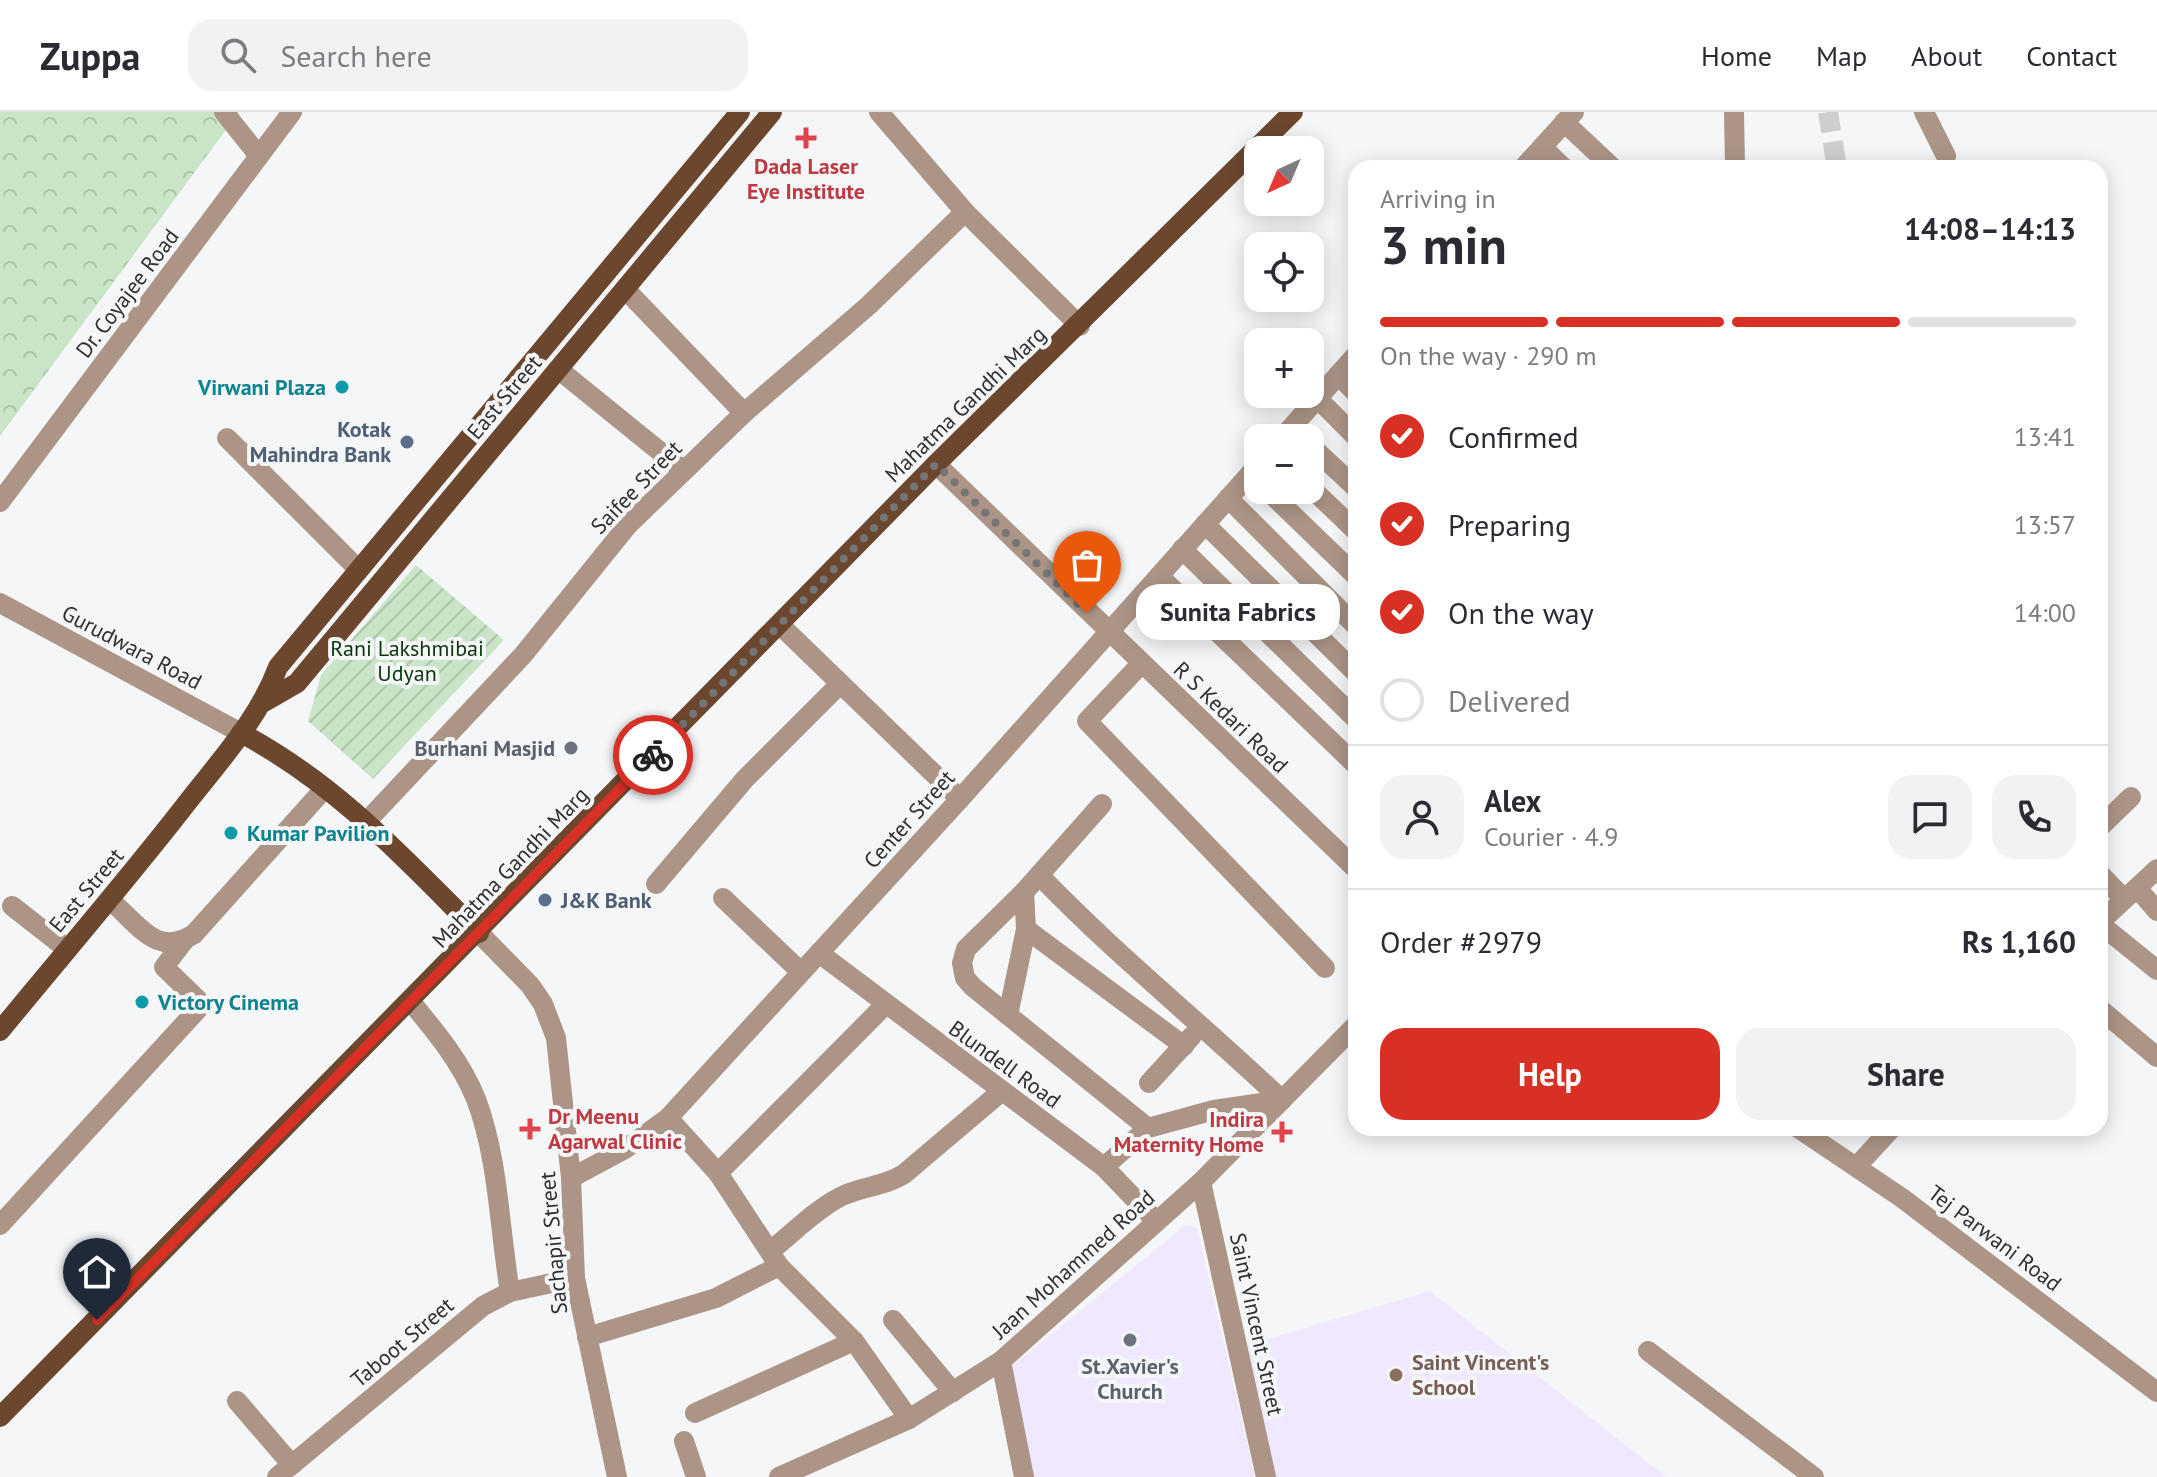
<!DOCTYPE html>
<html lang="en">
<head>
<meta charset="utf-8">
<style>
	body { margin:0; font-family:"PT Sans",sans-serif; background:#f2f2f3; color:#2b2b33; height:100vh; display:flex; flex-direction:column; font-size:30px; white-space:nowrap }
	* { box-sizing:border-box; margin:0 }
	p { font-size:26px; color:#7c7c81 }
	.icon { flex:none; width:44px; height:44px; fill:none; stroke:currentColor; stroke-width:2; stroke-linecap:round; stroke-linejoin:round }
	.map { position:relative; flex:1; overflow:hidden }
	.panel { position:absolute; left:1348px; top:48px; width:760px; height:976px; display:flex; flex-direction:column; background:#fff; border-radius:24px; box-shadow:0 4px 20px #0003 }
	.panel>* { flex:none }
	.needle { width:52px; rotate:224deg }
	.tools { position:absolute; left:1244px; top:24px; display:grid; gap:16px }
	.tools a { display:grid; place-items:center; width:80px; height:80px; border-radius:16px; background:#fff; box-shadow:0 4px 20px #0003; font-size:40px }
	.pin { position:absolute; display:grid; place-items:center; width:68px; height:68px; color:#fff; margin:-82px -34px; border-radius:50% 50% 50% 0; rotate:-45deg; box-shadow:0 0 8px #0007 }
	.pin .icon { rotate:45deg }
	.courier { position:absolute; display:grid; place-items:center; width:80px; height:80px; margin:-40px; border:6px solid #d93025; border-radius:50%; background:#fff; color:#222; box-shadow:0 2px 10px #0007 }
	.bubble { position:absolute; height:56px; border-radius:24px; background:#fff; box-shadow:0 4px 20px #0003; font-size:26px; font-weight:700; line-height:56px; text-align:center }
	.summary em { font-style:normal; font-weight:700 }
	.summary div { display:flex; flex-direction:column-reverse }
	.summary { display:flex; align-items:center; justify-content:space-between; height:136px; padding:0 32px }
	h1 { font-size:52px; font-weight:700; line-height:60px }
	.bar { display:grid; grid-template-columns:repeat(4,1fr); gap:12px 8px; align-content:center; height:96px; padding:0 32px }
	.bar i { height:10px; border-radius:6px; background:#e1e1e2 }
	.bar .active { background:#d93025 }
	.bar p { grid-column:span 4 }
	.line { display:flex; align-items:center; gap:20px; padding:0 32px; border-top:2px solid #e1e1e2 }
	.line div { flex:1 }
	.round { display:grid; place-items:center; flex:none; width:84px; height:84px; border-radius:24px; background:#f2f2f3 }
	ol { padding:0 32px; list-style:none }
	li { display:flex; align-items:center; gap:24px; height:88px }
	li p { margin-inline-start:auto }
	li .icon { padding:8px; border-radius:50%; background:#d93025; color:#fff; stroke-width:4 }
	li:last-child { color:#7c7c81 }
	li i { width:44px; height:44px; border:4px solid #e1e1e2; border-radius:50% }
	.button { display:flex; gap:16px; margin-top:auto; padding:16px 32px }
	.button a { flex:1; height:92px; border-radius:24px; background:#d93025; color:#fff; font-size:32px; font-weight:700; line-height:92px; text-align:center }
	.button a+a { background:#f2f2f3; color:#2b2b33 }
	header { display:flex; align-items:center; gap:48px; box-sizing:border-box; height:112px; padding:0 40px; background:#fff; border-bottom:2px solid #e1e1e2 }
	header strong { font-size:38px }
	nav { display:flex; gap:44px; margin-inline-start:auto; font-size:28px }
	.search { width:560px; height:72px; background:#f2f2f3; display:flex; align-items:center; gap:20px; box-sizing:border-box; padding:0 28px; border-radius:24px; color:#7c7c81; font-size:30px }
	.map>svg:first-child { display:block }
</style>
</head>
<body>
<header>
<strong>Zuppa</strong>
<div class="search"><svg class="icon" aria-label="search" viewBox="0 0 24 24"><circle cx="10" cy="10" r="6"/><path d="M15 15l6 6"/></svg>Search here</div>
<nav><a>Home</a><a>Map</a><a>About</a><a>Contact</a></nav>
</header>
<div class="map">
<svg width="2157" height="1365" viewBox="0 0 2157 1365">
	<defs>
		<pattern id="park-crowns" width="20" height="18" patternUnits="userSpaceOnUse" patternTransform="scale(2)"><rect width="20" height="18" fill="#c9e4c7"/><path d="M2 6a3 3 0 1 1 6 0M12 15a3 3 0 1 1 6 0" fill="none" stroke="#adc4ab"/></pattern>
		<pattern id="garden-furrows" width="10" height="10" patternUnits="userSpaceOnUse" patternTransform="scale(2)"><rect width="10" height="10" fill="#c9e4c7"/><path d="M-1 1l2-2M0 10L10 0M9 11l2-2" fill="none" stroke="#adc4ab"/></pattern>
	</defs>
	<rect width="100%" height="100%" fill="#f4f6f8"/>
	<g fill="#efe8fe">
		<polygon points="1186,1113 1197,1116 1255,1365 1033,1365 1012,1254"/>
		<polygon points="1430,1179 1666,1365 1276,1365 1247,1233"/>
	</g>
	<polygon fill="url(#park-crowns)" points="0,0 239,0 0,324"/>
	<polygon fill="url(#garden-furrows)" points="416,453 504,528 373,667 308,609 321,563"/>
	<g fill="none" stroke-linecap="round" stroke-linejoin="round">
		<polyline stroke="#cdced0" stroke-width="20" stroke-dasharray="20 10" stroke-linecap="butt" points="1828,0 1837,56"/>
		<g stroke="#ac9587" stroke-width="20">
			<polyline points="224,0 259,44"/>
			<polyline points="879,0 965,100 1080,214"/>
			<polyline points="1734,0 1735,56"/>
			<polyline points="1924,0 1946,44"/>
			<polyline points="1564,10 1613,56"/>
			<polyline points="1542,35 1564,56"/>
			<polyline points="1523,56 1574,0"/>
			<polyline points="625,177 744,301"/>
			<polyline points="558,257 684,359"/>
			<polyline points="1338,263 1356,281"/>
			<polyline points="1317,286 1356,325"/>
			<polyline points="227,326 359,458"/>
			<polyline points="1282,326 1356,243"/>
			<polyline points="1310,333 1356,376"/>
			<polyline points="936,352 1356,757"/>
			<polyline points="1310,375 1356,419"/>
			<polyline points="1267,378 1356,464"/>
			<polyline points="1228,386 1356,514"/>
			<polyline points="0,390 292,0"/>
			<polyline points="1205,412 1356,561"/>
			<polyline points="1182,437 1356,607"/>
			<polyline points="1159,464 1356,653"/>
			<polyline points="0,491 241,621"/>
			<polyline points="780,513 960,687"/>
			<polyline points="1141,552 1087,609 1325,856"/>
			<polyline points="1102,692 1024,780 966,837 962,851 965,866 973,875 1148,1016"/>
			<polyline points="367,709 523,543 628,413 744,301 868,194 965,100"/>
			<polyline points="2100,715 2131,685"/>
			<polyline points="2100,762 2124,787"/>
			<path d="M1039,763C1116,843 1202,912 1282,988"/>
			<polyline points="656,772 745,667 840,572"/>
			<polyline points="2137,776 2157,799"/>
			<polyline points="723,786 801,860"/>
			<path d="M111,789C139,813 157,846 194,822L325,676"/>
			<polyline points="12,794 67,837"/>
			<polyline points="2100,810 2157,757"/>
			<polyline points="2100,812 2157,858"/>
			<polyline points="1026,817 1184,934"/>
			<polyline points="479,821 530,873 543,892 556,926 571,1066 575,1166 617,1365"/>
			<polyline points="819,841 1104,1055 1156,1109"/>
			<path d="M411,890C436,920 461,950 476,987C499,1048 499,1116 510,1180"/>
			<polyline points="2100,897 2157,945"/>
			<polyline points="1008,903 1026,817 1024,780"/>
			<polyline points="1149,971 1192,924"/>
			<polyline points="668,1006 718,1061 779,1154 854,1229 909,1307"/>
			<polyline points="1798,1016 1902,1086 2157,1280"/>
			<polyline points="1857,1054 1892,1016"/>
			<polyline points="1104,1055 1148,1016 1214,998 1282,988"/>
			<polyline points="718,1061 885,893"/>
			<polyline points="571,1066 625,1037 668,1006 960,687 1258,353"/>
			<polyline points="1201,1070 1266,1365"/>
			<polyline points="0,1113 199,896 198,888 164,855 184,829"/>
			<path d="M770,1139C792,1122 815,1098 840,1085C861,1074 884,1075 904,1062L1002,979"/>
			<polyline points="893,1208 953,1280"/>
			<polyline points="587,1225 716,1186 779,1154"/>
			<polyline points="1648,1239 1814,1365"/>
			<polyline points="1001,1249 1024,1365"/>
			<polyline points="237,1289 292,1353"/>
			<polyline points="695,1301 854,1229"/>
			<polyline points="684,1329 696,1365"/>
			<polyline points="277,1365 483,1194 510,1180 575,1166"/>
			<polyline points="779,1365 909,1307 1001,1249 1201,1070 1356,913"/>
		</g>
		<g stroke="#6c472e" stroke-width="20">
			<polyline points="264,590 297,571 772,0"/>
			<path d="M241,621C337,672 403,745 479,821"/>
			<path d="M0,919C63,842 129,766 190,687C223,645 259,606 278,555L740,0"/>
			<polyline points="0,1305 936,352 1293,0"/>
		</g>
	</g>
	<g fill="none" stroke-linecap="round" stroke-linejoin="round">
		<polyline stroke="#747576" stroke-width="8" stroke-dasharray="0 14.4" points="653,643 936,352 1087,501"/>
		<polyline stroke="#d93025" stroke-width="10" points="97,1208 653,643"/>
	</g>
	<g fill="#e0444e" stroke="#f4f6f8" stroke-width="3">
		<path d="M802 14h8v8h8v8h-8v8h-8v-8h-8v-8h8z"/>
		<path d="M526 1005h8v8h8v8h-8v8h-8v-8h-8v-8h8z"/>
		<path d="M1278 1008h8v8h8v8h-8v8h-8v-8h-8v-8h8z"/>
	</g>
	<g fill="#0f9aa8" stroke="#f4f6f8" stroke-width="3">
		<circle cx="342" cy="275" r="8"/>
		<circle cx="231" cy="721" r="8"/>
		<circle cx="142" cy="890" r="8"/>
	</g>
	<g fill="#5c6f8a" stroke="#f4f6f8" stroke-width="3">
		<circle cx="407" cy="330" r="8"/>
		<circle cx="545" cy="788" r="8"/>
	</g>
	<g fill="#6b7280" stroke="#f4f6f8" stroke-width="3">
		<circle cx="571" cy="636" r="8"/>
		<circle cx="1130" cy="1228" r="8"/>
	</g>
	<circle fill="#8d6e63" stroke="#f4f6f8" stroke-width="3" cx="1396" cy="1263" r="8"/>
	<g text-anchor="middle" stroke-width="8" stroke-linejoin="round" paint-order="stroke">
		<g font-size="22" font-weight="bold" fill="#be3a42" stroke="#f4f6f8">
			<text x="806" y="62">Dada Laser<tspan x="806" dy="25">Eye Institute</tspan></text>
			<text x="548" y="1012" text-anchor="start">Dr Meenu<tspan x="548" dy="25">Agarwal Clinic</tspan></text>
			<text x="1264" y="1015" text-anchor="end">Indira<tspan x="1264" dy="25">Maternity Home</tspan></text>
		</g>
		<g font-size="22" fill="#2f2f30" stroke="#f4f6f8">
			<text transform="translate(127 181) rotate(-53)" y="8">Dr. Coyajee Road</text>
			<text transform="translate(504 285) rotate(-50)" y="8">East Street</text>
			<text transform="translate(965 292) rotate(-44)" y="8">Mahatma Gandhi Marg</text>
			<text transform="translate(636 375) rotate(-46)" y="8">Saifee Street</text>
			<text transform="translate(132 535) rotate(28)" y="8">Gurudwara Road</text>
			<text transform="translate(1231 605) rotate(44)" y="8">R S Kedari Road</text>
			<text transform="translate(909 707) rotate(-48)" y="8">Center Street</text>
			<text transform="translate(510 755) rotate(-46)" y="8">Mahatma Gandhi Marg</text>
			<text transform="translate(86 778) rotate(-50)" y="8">East Street</text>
			<text transform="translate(1005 952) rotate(36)" y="8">Blundell Road</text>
			<text transform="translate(1995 1126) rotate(37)" y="8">Tej Parwani Road</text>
			<text transform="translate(553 1131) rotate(-95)" y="8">Sachapir Street</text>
			<text transform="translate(1073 1152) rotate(-42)" y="8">Jaan Mohammed Road</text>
			<text transform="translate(1257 1212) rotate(78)" y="8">Saint Vincent Street</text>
			<text transform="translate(402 1230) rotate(-40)" y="8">Taboot Street</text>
		</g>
		<g font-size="22" font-weight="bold" fill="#0d838f" stroke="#f4f6f8" text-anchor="start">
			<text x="326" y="283" text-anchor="end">Virwani Plaza</text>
			<text x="247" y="729">Kumar Pavilion</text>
			<text x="158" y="898">Victory Cinema</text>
		</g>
		<g font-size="22" font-weight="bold" fill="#4e5e75" stroke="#f4f6f8" text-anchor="end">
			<text x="391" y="325">Kotak<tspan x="391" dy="25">Mahindra Bank</tspan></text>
			<text x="561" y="796" text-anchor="start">J&amp;K Bank</text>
		</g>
		<g font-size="22" fill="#0a360b" stroke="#f4f6f8">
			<text x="407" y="544">Rani Lakshmibai<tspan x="407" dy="25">Udyan</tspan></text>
		</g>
		<g font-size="22" font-weight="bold" fill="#5b616d" stroke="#f4f6f8" text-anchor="end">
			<text x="555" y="644">Burhani Masjid</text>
			<text x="1130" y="1262" text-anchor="middle">St.Xavier's<tspan x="1130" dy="25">Church</tspan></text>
		</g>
		<g font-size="22" font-weight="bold" fill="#785e54" stroke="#f4f6f8" text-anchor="start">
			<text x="1412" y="1258">Saint Vincent's<tspan x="1412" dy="25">School</tspan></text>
		</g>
	</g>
</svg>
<div class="tools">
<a><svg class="needle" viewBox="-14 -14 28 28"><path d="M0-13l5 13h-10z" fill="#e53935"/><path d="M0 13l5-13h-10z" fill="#7c7c81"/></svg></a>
<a><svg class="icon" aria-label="locate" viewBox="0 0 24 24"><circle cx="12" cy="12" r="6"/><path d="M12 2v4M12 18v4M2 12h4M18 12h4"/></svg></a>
<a>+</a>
<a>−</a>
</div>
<div class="pin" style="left:1087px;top:501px;background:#ea580c"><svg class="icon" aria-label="bag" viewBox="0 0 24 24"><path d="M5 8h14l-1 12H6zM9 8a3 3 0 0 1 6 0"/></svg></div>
<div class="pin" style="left:97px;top:1208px;background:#1f2937"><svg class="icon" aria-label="home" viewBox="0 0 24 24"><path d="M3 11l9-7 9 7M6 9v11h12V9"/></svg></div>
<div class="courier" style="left:653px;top:643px"><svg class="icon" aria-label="bike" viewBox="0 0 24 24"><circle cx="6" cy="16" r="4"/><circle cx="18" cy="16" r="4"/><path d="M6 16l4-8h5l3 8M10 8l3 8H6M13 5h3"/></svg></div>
<div class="bubble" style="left:1136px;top:472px;width:204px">Sunita Fabrics</div>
<section class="panel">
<div class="summary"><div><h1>3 min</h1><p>Arriving in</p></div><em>14:08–14:13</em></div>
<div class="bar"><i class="active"></i><i class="active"></i><i class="active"></i><i></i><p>On the way · 290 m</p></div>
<ol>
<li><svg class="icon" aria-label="check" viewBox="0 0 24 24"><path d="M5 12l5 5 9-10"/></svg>Confirmed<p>13:41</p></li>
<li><svg class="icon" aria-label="check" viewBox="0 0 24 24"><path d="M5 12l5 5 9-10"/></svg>Preparing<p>13:57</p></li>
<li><svg class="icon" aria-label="check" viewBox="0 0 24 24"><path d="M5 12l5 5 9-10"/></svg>On the way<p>14:00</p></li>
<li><i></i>Delivered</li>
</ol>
<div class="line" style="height:144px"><a class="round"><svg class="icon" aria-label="person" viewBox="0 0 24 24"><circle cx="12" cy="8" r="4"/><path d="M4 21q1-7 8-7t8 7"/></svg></a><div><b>Alex</b><p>Courier · 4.9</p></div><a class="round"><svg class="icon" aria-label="chat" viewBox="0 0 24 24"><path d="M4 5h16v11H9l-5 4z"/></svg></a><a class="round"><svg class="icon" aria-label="phone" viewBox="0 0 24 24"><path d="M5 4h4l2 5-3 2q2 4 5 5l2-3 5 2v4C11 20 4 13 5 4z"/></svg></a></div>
<div class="line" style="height:104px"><div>Order #2979</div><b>Rs 1,160</b></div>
<div class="button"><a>Help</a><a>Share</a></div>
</section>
</div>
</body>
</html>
